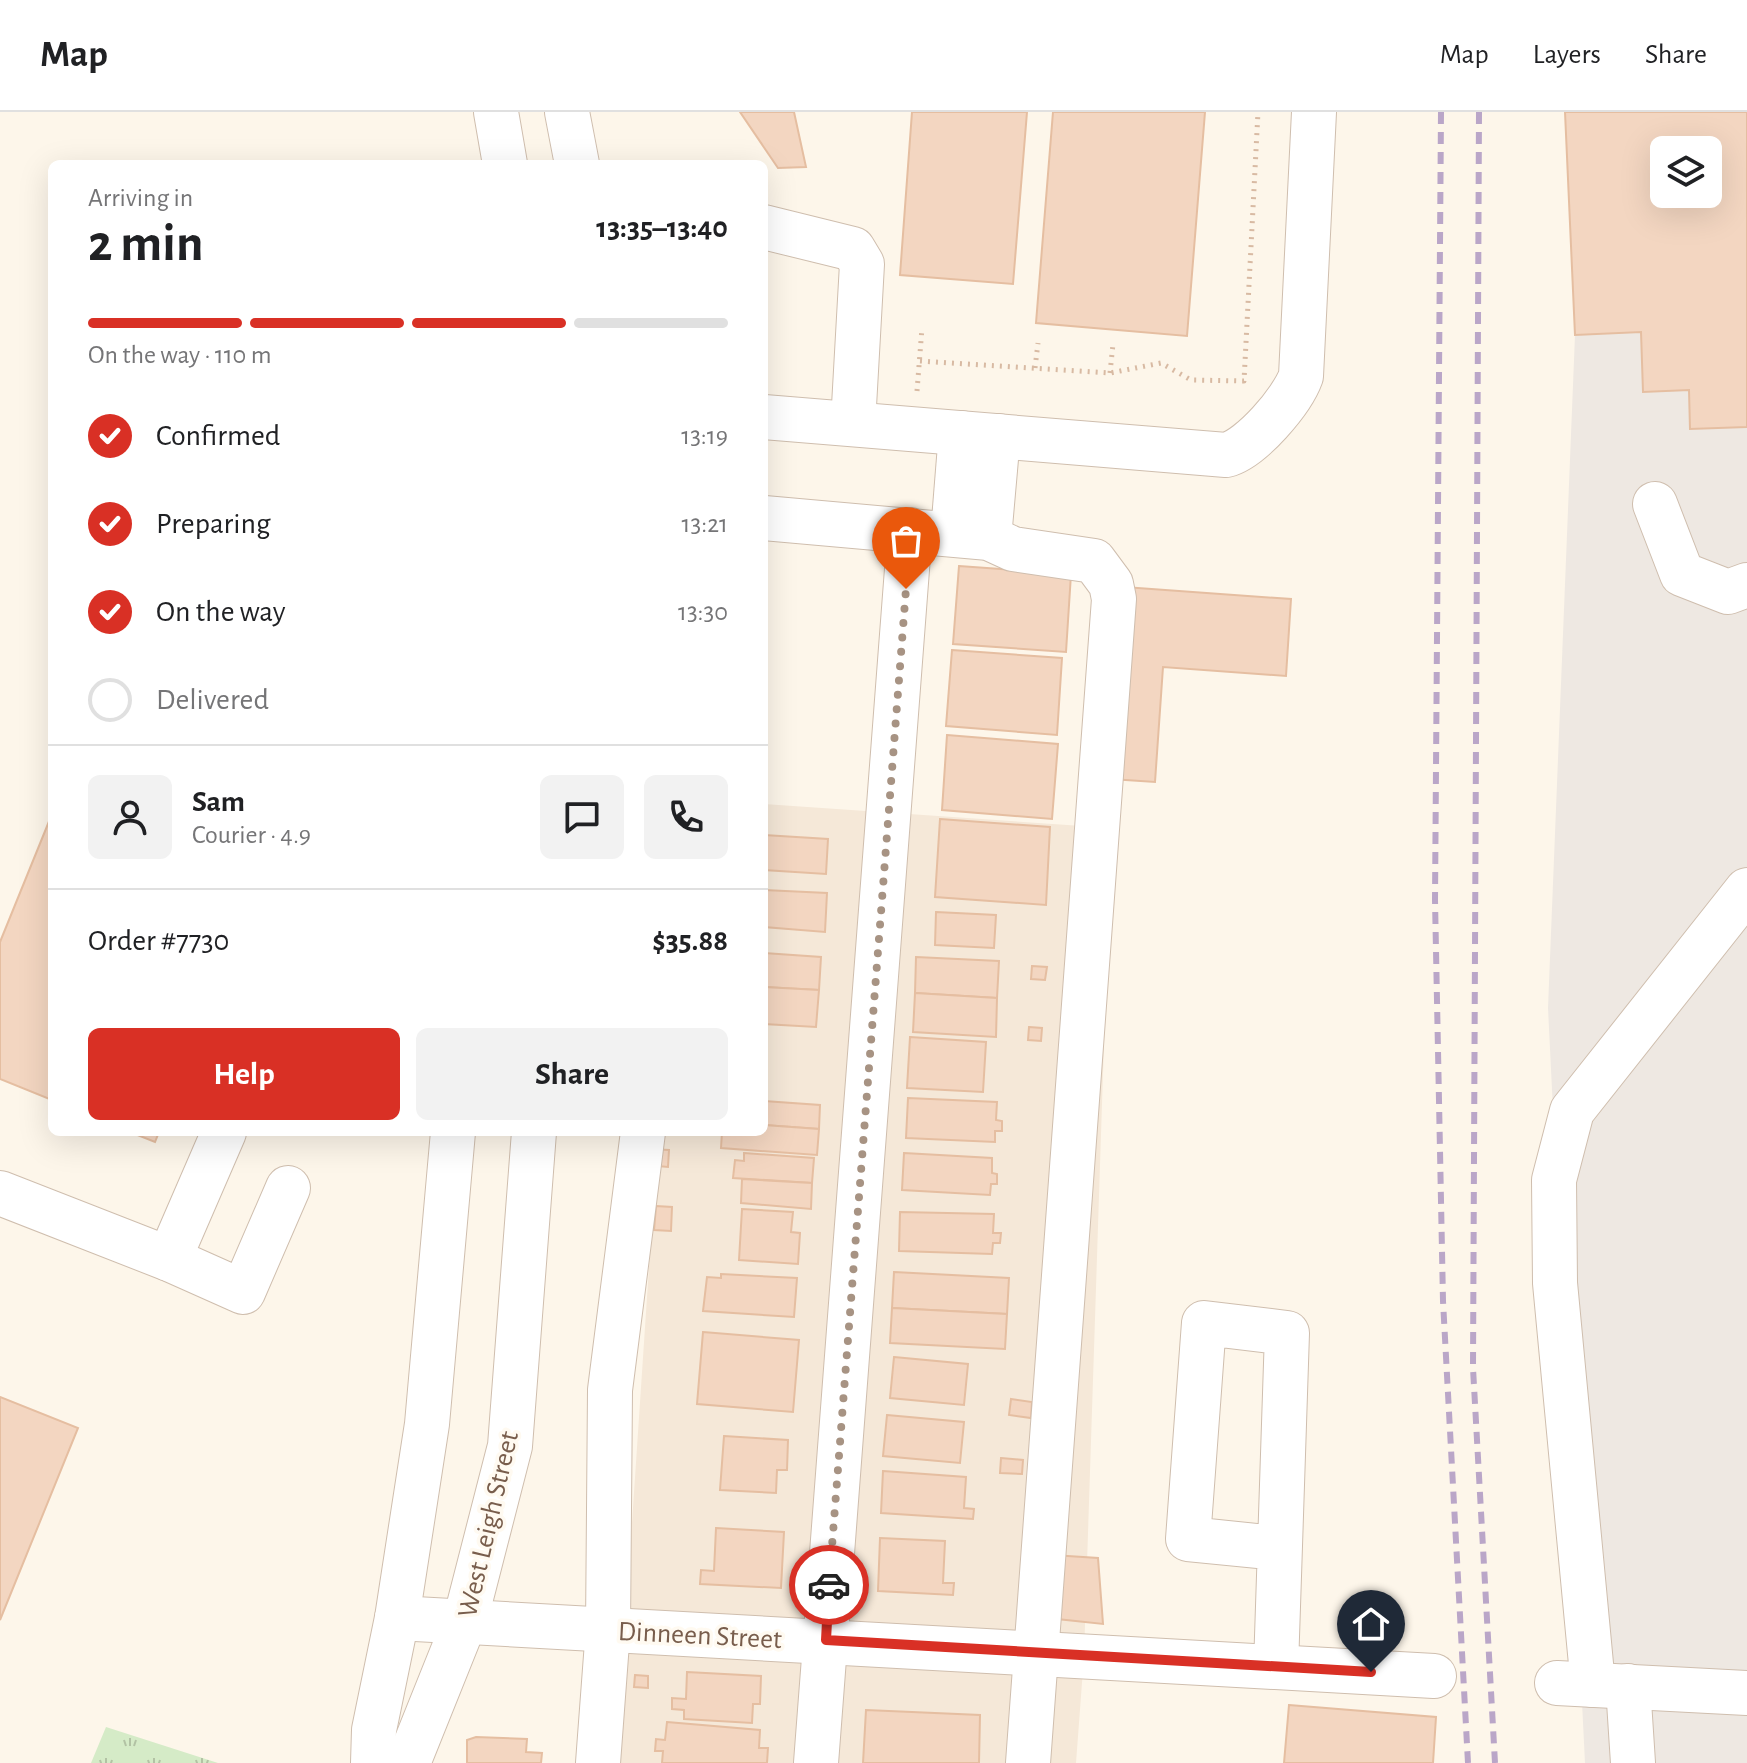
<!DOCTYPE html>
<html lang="en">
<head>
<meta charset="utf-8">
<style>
	body { margin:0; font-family:"Alegreya Sans",sans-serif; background:#f2f2f2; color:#202124; height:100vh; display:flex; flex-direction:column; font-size:30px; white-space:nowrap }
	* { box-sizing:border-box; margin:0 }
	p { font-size:26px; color:#757577 }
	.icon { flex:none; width:44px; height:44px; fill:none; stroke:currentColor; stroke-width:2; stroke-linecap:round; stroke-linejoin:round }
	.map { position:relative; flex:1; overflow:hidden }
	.sheet { position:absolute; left:48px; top:48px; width:720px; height:976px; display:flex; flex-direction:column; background:#fff; border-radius:12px; box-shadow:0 8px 32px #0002 }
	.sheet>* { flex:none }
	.buttons { position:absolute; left:1650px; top:24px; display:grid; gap:16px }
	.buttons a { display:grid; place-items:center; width:72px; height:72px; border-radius:12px; background:#fff; box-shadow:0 8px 32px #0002; font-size:40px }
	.pin { position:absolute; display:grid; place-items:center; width:68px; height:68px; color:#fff; margin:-82px -34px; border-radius:50% 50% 50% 0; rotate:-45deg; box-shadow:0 0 8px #0007 }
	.pin .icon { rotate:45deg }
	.courier { position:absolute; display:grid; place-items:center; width:80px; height:80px; margin:-40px; border:6px solid #d93025; border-radius:50%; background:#fff; color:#222; box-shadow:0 2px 10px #0007 }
	.headline em { font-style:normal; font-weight:700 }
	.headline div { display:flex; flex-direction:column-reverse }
	.headline { display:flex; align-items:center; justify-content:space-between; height:136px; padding:0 40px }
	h1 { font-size:52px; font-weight:700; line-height:60px }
	.bar { display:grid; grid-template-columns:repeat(4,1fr); gap:12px 8px; align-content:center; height:96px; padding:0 40px }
	.bar i { height:10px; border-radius:6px; background:#e0e0e0 }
	.bar .selected { background:#d93025 }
	.bar p { grid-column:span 4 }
	.line { display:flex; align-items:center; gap:20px; padding:0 40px; border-top:2px solid #e0e0e0 }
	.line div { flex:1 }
	.round { display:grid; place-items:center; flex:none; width:84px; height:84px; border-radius:12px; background:#f2f2f2 }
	ol { padding:0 40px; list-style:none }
	li { display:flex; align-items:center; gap:24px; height:88px }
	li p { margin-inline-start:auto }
	li .icon { padding:8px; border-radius:50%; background:#d93025; color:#fff; stroke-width:4 }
	li:last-child { color:#757577 }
	li i { width:44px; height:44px; border:4px solid #e0e0e0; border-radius:50% }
	.primary-button { display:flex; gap:16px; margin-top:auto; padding:16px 40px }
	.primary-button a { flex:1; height:92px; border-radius:12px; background:#d93025; color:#fff; font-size:32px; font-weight:700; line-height:92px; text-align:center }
	.primary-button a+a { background:#f2f2f2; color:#202124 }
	header { display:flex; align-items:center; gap:48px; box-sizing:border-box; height:112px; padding:0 40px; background:#fff; border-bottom:2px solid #e0e0e0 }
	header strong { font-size:38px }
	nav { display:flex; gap:44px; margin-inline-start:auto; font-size:28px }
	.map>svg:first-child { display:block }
</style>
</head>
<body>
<header>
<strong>Map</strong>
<nav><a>Map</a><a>Layers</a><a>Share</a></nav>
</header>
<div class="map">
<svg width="1747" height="1651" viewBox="0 0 1747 1651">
	<defs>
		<pattern id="grass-tufts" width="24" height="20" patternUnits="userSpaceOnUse" patternTransform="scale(2)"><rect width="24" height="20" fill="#d5ebc7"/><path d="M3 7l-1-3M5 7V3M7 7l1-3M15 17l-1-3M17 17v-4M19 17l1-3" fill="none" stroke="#b2c2a4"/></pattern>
	</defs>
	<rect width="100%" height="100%" fill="#fdf6ea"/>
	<polygon fill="#f5e8d8" points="764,692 1111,716 1084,1544 1076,1651 616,1651 658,1020 764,1020"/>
	<path fill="#eee8e2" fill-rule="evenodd" d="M1565,0H1747V1651H1585L1548,896L1575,223ZM1664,38H1708V82H1664Z"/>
	<polygon fill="url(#grass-tufts)" points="106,1615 218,1651 91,1651"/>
	<g fill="#f3d6c1" stroke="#e5bea1" stroke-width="2" fill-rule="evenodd">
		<polygon points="740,0 794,0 806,55 778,56"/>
		<polygon points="912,0 1027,0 1013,172 900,163"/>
		<polygon points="1053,0 1205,0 1187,224 1036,211"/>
		<path d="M1565,0H1747V315L1690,317L1689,278L1643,280L1641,220L1575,223ZM1664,38H1708V82H1664Z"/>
		<polygon points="959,454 1071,462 1066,540 953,532"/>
		<polygon points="1124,475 1291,487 1286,564 1163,555 1155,670 1111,667"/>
		<polygon points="952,538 1062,546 1057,623 946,614"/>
		<polygon points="947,623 1058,632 1052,707 942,698"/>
		<polygon points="52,702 52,988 0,967 0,830"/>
		<polygon points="940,707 1050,715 1046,793 935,785"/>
		<polygon points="764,723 828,727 826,762 764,758"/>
		<polygon points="764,778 827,781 825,820 764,815"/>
		<polygon points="936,800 996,803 994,836 935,833"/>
		<polygon points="764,841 821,845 819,878 764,875"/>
		<polygon points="916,845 999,849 997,886 915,881"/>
		<polygon points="1032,854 1047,855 1045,868 1031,867"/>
		<polygon points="764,875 819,878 816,915 764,912"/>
		<polygon points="915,881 997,886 996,925 913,920"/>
		<polygon points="1029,915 1042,916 1041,929 1028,928"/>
		<polygon points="910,925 986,930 983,980 907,976"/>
		<polygon points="908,986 997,990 996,1008 1002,1009 1002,1019 995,1019 995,1030 906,1026"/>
		<polygon points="764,989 820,993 819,1017 764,1013"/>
		<polygon points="764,1013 819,1017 817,1043 721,1036 722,1020 764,1020"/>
		<polygon points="130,1020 159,1020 155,1030"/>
		<polygon points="648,1037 669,1038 668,1055 647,1053"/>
		<polygon points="744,1041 814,1046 812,1071 733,1066 735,1048 744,1049"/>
		<polygon points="904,1041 992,1046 992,1061 997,1062 997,1072 991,1072 990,1083 902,1078"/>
		<polygon points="742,1067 812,1071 811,1097 741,1091"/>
		<polygon points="656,1094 672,1095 671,1119 654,1118"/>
		<polygon points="742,1097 793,1100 791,1120 800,1121 798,1152 739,1148"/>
		<polygon points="900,1100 994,1102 993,1121 1001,1121 1000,1131 993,1131 992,1142 899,1139"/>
		<polygon points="894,1160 1009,1166 1007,1202 892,1196"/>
		<polygon points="721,1162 797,1166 794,1205 703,1199 707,1165 721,1166"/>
		<polygon points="892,1196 1007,1202 1005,1237 890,1231"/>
		<polygon points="703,1220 799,1228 793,1300 697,1292"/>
		<polygon points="894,1245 968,1252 964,1293 890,1286"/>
		<polygon points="0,1285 78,1316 0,1508"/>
		<polygon points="1011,1287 1032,1290 1031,1306 1009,1303"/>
		<polygon points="887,1303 964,1310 960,1351 883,1344"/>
		<polygon points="724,1324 788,1328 787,1358 777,1358 776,1381 720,1378"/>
		<polygon points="1001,1346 1023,1348 1022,1362 1000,1361"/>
		<polygon points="883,1359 966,1365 964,1396 974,1397 973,1407 881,1401"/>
		<polygon points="716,1416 784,1420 781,1476 700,1472 701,1458 714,1459"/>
		<polygon points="880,1426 945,1429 943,1471 954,1471 953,1483 878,1479"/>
		<polygon points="1052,1443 1098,1446 1103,1512 1048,1506"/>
		<polygon points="687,1560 761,1564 760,1592 753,1592 752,1611 684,1607 684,1598 672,1597 672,1586 686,1587"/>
		<polygon points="635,1563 648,1564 648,1576 634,1575"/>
		<polygon points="1289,1593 1436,1605 1433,1651 1284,1651"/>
		<polygon points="866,1598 980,1603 979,1651 863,1651"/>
		<polygon points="667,1610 760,1618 759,1636 768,1636 767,1651 662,1651 663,1639 655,1639 656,1627 665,1628"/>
		<polygon points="476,1625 527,1627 526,1640 542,1641 541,1651 467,1651 467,1628"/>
	</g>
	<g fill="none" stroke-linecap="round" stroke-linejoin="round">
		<defs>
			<g id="minor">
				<polyline points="496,0 505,52"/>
				<polyline points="567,0 577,52"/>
				<polyline points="764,115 853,137 862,152 853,312"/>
				<path d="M764,305L1226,343C1251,337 1292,289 1301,264L1314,0"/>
				<polyline points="1655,392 1682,462 1728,480 1747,473"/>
				<polyline points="764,406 989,426 1013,437 1094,449 1111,472 1114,487 1028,1651"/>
				<polyline points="953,421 961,321"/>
				<polyline points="989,426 998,324"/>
				<polyline points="0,1081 169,1147 243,1180 288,1076"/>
				<polyline points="169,1147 224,1020"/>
				<polyline points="397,1506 1434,1564"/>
				<polyline points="1276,1555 1287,1221 1204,1211 1188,1427 1277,1436"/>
				<polyline points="1557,1571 1747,1581"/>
				<polyline points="1593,1573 1555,1171 1554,1068 1572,999 1747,778"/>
				<polyline points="1628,1574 1633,1651"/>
				<polyline points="373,1651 374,1618 397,1506 427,1312 453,1020"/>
				<polyline points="408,1651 465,1509 510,1334 534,1020"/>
				<polyline points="598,1651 608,1517 610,1278 643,1020"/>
				<polyline points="816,1651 910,418"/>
			</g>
		</defs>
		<use href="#minor" stroke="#cfbeae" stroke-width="46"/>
		<g stroke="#d8baa3" stroke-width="5" stroke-dasharray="2 6" stroke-linecap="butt">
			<polyline points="920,249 1110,261 1161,251 1191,268 1244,269 1258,0"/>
			<polyline points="1035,256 1038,231"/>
			<polyline points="1110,261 1113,232"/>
			<polyline points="917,279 922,216"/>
		</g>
		<use href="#minor" stroke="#fff" stroke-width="44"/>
		<g stroke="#baa6c8" stroke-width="6" stroke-dasharray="12 8" stroke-linecap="butt">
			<polyline points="1441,0 1435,788 1443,1189 1468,1651"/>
			<polyline points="1479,0 1473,1256 1495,1651"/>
		</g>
	</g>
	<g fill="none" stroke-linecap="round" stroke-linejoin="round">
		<polyline stroke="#a79383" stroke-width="8" stroke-dasharray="0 14.4" points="829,1473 906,477"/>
		<polyline stroke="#d93025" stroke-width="10" points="829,1473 826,1528 1371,1560"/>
	</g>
	<g text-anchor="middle" stroke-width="7" stroke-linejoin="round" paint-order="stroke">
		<g font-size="28" fill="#785d4c" stroke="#fffaf1">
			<text transform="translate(487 1412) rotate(-77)" y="10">West Leigh Street</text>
			<text transform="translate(700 1522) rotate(3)" y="10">Dinneen Street</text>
		</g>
	</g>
</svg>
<div class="buttons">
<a><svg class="icon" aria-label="layers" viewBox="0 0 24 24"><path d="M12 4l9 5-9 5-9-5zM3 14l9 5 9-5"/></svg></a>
</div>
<div class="pin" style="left:906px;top:477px;background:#ea580c"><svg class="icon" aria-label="bag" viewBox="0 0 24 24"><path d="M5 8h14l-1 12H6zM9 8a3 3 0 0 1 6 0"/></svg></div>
<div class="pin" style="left:1371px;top:1560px;background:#1f2937"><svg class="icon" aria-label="home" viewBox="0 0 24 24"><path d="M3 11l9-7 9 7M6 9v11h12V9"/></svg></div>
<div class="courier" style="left:829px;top:1473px"><svg class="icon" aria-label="car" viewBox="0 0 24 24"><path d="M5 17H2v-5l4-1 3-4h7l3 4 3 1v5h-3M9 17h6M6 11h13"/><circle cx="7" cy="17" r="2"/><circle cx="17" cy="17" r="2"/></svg></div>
<section class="sheet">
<div class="headline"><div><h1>2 min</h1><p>Arriving in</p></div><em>13:35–13:40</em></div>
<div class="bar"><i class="selected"></i><i class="selected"></i><i class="selected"></i><i></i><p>On the way · 110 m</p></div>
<ol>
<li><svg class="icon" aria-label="check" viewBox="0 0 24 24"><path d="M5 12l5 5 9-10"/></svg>Confirmed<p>13:19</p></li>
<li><svg class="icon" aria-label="check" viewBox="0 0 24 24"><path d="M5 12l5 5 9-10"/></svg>Preparing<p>13:21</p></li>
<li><svg class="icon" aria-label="check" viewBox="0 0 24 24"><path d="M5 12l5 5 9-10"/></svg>On the way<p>13:30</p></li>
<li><i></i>Delivered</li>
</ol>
<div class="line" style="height:144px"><a class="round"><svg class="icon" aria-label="person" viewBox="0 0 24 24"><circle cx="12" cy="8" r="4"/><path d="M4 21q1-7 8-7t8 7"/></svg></a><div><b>Sam</b><p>Courier · 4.9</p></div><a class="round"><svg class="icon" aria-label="chat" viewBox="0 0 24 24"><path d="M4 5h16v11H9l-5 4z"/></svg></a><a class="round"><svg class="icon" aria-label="phone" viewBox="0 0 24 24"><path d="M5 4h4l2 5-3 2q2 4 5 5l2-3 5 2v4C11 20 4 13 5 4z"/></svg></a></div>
<div class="line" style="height:104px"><div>Order #7730</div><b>$35.88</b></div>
<div class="primary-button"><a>Help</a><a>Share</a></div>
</section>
</div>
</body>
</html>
